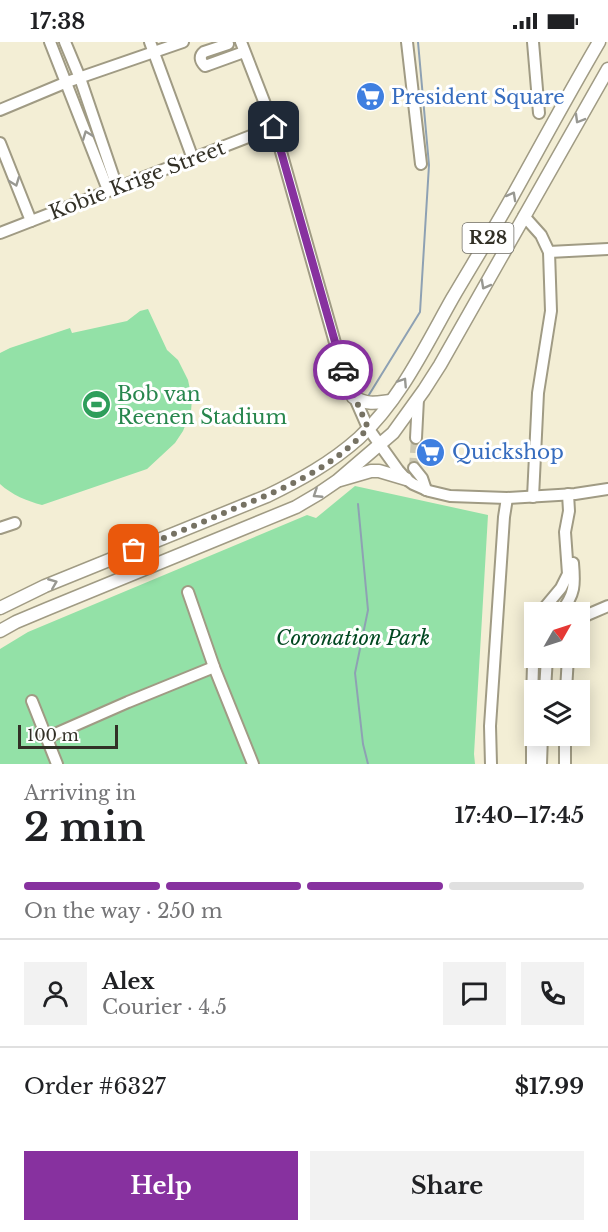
<!DOCTYPE html>
<html lang="en">
<head>
<meta charset="utf-8">
<style>
	body { margin:0; font-family:"Libre Baskerville",serif; background:#f2f2f2; color:#202124; height:100vh; display:flex; flex-direction:column; font-size:22px; white-space:nowrap }
	* { box-sizing:border-box; margin:0 }
	p { font-size:20px; color:#757577 }
	.icon { flex:none; width:33px; height:33px; fill:none; stroke:currentColor; stroke-width:2; stroke-linecap:round; stroke-linejoin:round }
	.map { position:relative; height:722px; overflow:hidden }
	.drawer { display:flex; flex-direction:column; background:#fff; flex:1 }
	.drawer>* { flex:none }
	.needle { width:39px; rotate:51deg }
	.tools { position:absolute; left:524px; top:560px; display:grid; gap:12px }
	.tools a { display:grid; place-items:center; width:66px; height:66px; border-radius:0px; background:#fff; box-shadow:0 3px 15px #0003; font-size:30px }
	.scale { position:absolute; left:18px; bottom:15px; width:100px; box-sizing:border-box; padding-left:6px; border:3px solid #323026; border-top:0; font-size:16px; line-height:21px; white-space:nowrap; color:#323026; -webkit-text-stroke:4px #fff; paint-order:stroke }
	.pin { position:absolute; display:grid; place-items:center; width:51px; height:51px; color:#fff; margin:-26px; border-radius:12px; box-shadow:0 3px 9px #0006 }
	.courier { position:absolute; display:grid; place-items:center; width:60px; height:60px; margin:-30px; border:4px solid #87319f; border-radius:50%; background:#fff; color:#222; box-shadow:0 2px 8px #0007 }
	.summary em { font-style:normal; font-weight:800 }
	.summary div { display:flex; flex-direction:column-reverse }
	.summary { display:flex; align-items:center; justify-content:space-between; height:102px; padding:0 24px }
	h1 { font-size:39px; font-weight:800; line-height:45px }
	.bar { display:grid; grid-template-columns:repeat(4,1fr); gap:9px 6px; align-content:center; height:72px; padding:0 24px }
	.bar i { height:8px; border-radius:4px; background:#e0e0e0 }
	.bar .selected { background:#87319f }
	.bar p { grid-column:span 4 }
	.line { display:flex; align-items:center; gap:15px; padding:0 24px; border-top:2px solid #e0e0e0 }
	.line div { flex:1 }
	.round { display:grid; place-items:center; flex:none; width:63px; height:63px; border-radius:0px; background:#f2f2f2 }
	.button { display:flex; gap:12px; margin-top:auto; padding:12px 24px }
	.button a { flex:1; height:69px; border-radius:0px; background:#87319f; color:#fff; font-size:24px; font-weight:800; line-height:69px; text-align:center }
	.button a+a { background:#f2f2f2; color:#202124 }
	.status { display:flex; justify-content:space-between; align-items:center; height:42px; padding:0 30px; background:#fff; direction:ltr }
	.status svg { height:16px; fill:currentColor }
	.map>svg:first-child { display:block }
</style>
</head>
<body>
<div class="status"><b>17:38</b><svg viewBox="0 0 49 12"><path d="M0 12V9h3v3zM5 12V6h3v6zM10 12V3h3v9zM15 12V0h3v12zM26 1h20v11H26zM47 4h2v5h-2z"/></svg></div>
<div class="map">
<svg width="608" height="722" viewBox="0 0 608 722">
	<rect width="100%" height="100%" fill="#f3eed5"/>
	<g fill="#93e1a7">
		<path d="M148,267L167,308L178,318L188,338L192,357L191,369L183,389L175,401L147,427L42,463C27,459 12,453 0,442V311L10,306L70,286L72,291L127,279L140,269Z"/>
		<polygon points="355,444 488,473 474,712 475,722 0,722 0,607 28,590 307,473 316,476"/>
	</g>
	<g fill="none" stroke-linecap="round" stroke-linejoin="round">
		<g stroke="#8ea1b3" stroke-width="2">
			<polyline points="367,356 420,270 429,123 418,0"/>
			<polyline points="358,462 368,568 355,631 363,702 368,722"/>
		</g>
		<polyline stroke="#ccc8b2" stroke-width="10" stroke-dasharray="10 5" stroke-linecap="butt" points="414,426 416,396"/>
		<defs>
			<g id="minor">
				<polyline points="50,0 108,148"/>
				<polyline points="65,0 80,36 117,145"/>
				<polyline points="150,0 193,117"/>
				<polyline points="241,0 274,85 343,329 368,386 398,428 406,437 413,442 429,449 450,454 507,456 575,452 608,447"/>
				<polyline points="407,0 421,122"/>
				<polyline points="533,0 539,71"/>
				<path d="M228,2L204,10C199,14 200,19 205,24L208,23L244,10"/>
				<polyline points="0,68 67,40 183,0"/>
				<polyline points="0,101 31,179"/>
				<polyline points="524,174 541,193 549,210 551,269 538,351 533,455"/>
				<polyline points="0,191 274,85"/>
				<polyline points="549,210 608,207"/>
				<polyline points="416,396 418,357"/>
				<polyline points="414,426 422,436 426,448"/>
				<polyline points="0,486 15,481"/>
				<polyline points="188,550 214,625 253,722"/>
				<polyline points="541,570 561,546 568,532 565,490 569,469 568,452"/>
				<path d="M561,570C575,552 575,543 573,521"/>
				<polyline points="579,580 587,573 608,564"/>
				<polyline points="545,648 547,615"/>
				<polyline points="566,648 568,615"/>
				<polyline points="32,659 57,722"/>
				<polyline points="46,696 128,660 214,625"/>
				<polyline points="491,722 490,684 504,475 507,456"/>
				<polyline points="532,722 532,657 534,589"/>
				<polyline points="541,722 542,693"/>
				<polyline points="565,722 565,693"/>
			</g>
			<g id="major">
				<path d="M353,355C370,363 373,361 391,359"/>
				<polyline points="340,438 371,429 379,429 406,437"/>
				<path d="M0,566L45,544L267,454C300,438 331,421 359,396C400,358 425,305 452,257C472,223 493,189 512,155C541,103 569,51 599,0"/>
				<polyline points="0,589 16,580 47,567 296,465 318,452 337,439 393,391 424,348 440,323 608,27"/>
			</g>
		</defs>
		<use href="#minor" stroke="#a09b84" stroke-width="14"/>
		<use href="#major" stroke="#a09b84" stroke-width="15"/>
		<use href="#minor" stroke="#fff" stroke-width="10"/>
		<use href="#major" stroke="#fff" stroke-width="12"/>
	</g>
	<defs><path id="oneway-chevron" d="M-2-3.5L2.5 0L-2 3.5" fill="none" stroke-width="1.6" stroke-linecap="round" stroke-linejoin="round" transform="scale(1.5)"/></defs>
	<g stroke="#989892">
		<use href="#oneway-chevron" transform="translate(579 77) rotate(120)"/>
		<use href="#oneway-chevron" transform="translate(87 93) rotate(-111)"/>
		<use href="#oneway-chevron" transform="translate(15 140) rotate(69)"/>
		<use href="#oneway-chevron" transform="translate(512 154) rotate(-61)"/>
		<use href="#oneway-chevron" transform="translate(485 243) rotate(119)"/>
		<use href="#oneway-chevron" transform="translate(403 340) rotate(-57)"/>
		<use href="#oneway-chevron" transform="translate(317 452) rotate(147)"/>
		<use href="#oneway-chevron" transform="translate(53 541) rotate(-22)"/>
	</g>
	<g fill="none" stroke-linecap="round" stroke-linejoin="round">
		<path stroke="#767263" stroke-width="6" stroke-dasharray="0 10.8" d="M134,508C166,495 199,482 231,468C280,448 332,428 368,386L343,328"/>
		<polyline stroke="#87319f" stroke-width="8" points="274,85 343,328"/>
	</g>
	<defs>
		<symbol id="supermarket-disc" viewBox="-11 -11 22 22"><circle r="9.5" fill="#3f7fe0" stroke="#fff"/><path d="M-6-5.5h2.5l.6 2H6L4.5 2H-2.5L-4.4-4H-6ZM-1.5 3.2a1.3 1.3 0 1 0 .1 0ZM3 3.2a1.3 1.3 0 1 0 .1 0Z" fill="#fff"/></symbol>
		<symbol id="stadium-disc" viewBox="-11 -11 22 22"><circle r="9.5" fill="#2e9e5b" stroke="#fff"/><path d="M0-5a6.5 5 0 1 0 0 10a6.5 5 0 1 0 0-10ZM-3.5-1.8h7v3.6h-7Z" fill="#fff"/></symbol>
	</defs>
	<g fill-rule="evenodd">
		<use href="#supermarket-disc" x="354" y="38" width="33" height="33"/>
		<use href="#stadium-disc" x="80" y="346" width="33" height="33"/>
		<use href="#supermarket-disc" x="414" y="394" width="33" height="33"/>
	</g>
	<g text-anchor="middle" stroke-width="6" stroke-linejoin="round" paint-order="stroke">
		<rect fill="#fff" stroke="#706e67" stroke-width="1.5" x="462.5" y="181" width="51" height="30" rx="4.5"/>
		<g font-size="18" font-weight="bold" fill="#323026">
			<text x="488" y="202">R28</text>
		</g>
		<g font-size="20" fill="#366cbe" stroke="#fff" text-anchor="start">
			<text x="391" y="62">President Square</text>
			<text x="452" y="417">Quickshop</text>
		</g>
		<g font-size="20" fill="#323026" stroke="#fff">
			<text transform="translate(137 138) rotate(-21)" y="7">Kobie Krige Street</text>
		</g>
		<g font-size="20" fill="#27864d" stroke="#fff" text-anchor="start">
			<text x="117" y="359">Bob van<tspan x="117" dy="23">Reenen Stadium</tspan></text>
		</g>
		<g font-size="20" font-style="italic" fill="#004820" stroke="#fff">
			<text x="353" y="603">Coronation Park</text>
		</g>
	</g>
</svg>
<div class="tools">
<a><svg class="needle" viewBox="-14 -14 28 28"><path d="M0-13l5 13h-10z" fill="#e53935"/><path d="M0 13l5-13h-10z" fill="#757577"/></svg></a>
<a><svg class="icon" aria-label="layers" viewBox="0 0 24 24"><path d="M12 4l9 5-9 5-9-5zM3 14l9 5 9-5"/></svg></a>
</div>
<div class="scale">100 m</div>
<div class="pin" style="left:134px;top:508px;background:#ea580c"><svg class="icon" aria-label="bag" viewBox="0 0 24 24"><path d="M5 8h14l-1 12H6zM9 8a3 3 0 0 1 6 0"/></svg></div>
<div class="pin" style="left:274px;top:85px;background:#1f2937"><svg class="icon" aria-label="home" viewBox="0 0 24 24"><path d="M3 11l9-7 9 7M6 9v11h12V9"/></svg></div>
<div class="courier" style="left:343px;top:328px"><svg class="icon" aria-label="car" viewBox="0 0 24 24"><path d="M5 17H2v-5l4-1 3-4h7l3 4 3 1v5h-3M9 17h6M6 11h13"/><circle cx="7" cy="17" r="2"/><circle cx="17" cy="17" r="2"/></svg></div>
</div>
<section class="drawer">
<div class="summary"><div><h1>2 min</h1><p>Arriving in</p></div><em>17:40–17:45</em></div>
<div class="bar"><i class="selected"></i><i class="selected"></i><i class="selected"></i><i></i><p>On the way · 250 m</p></div>
<div class="line" style="height:108px"><a class="round"><svg class="icon" aria-label="person" viewBox="0 0 24 24"><circle cx="12" cy="8" r="4"/><path d="M4 21q1-7 8-7t8 7"/></svg></a><div><b>Alex</b><p>Courier · 4.5</p></div><a class="round"><svg class="icon" aria-label="chat" viewBox="0 0 24 24"><path d="M4 5h16v11H9l-5 4z"/></svg></a><a class="round"><svg class="icon" aria-label="phone" viewBox="0 0 24 24"><path d="M5 4h4l2 5-3 2q2 4 5 5l2-3 5 2v4C11 20 4 13 5 4z"/></svg></a></div>
<div class="line" style="height:78px"><div>Order #6327</div><b>$17.99</b></div>
<div class="button"><a>Help</a><a>Share</a></div>
</section>
</body>
</html>
